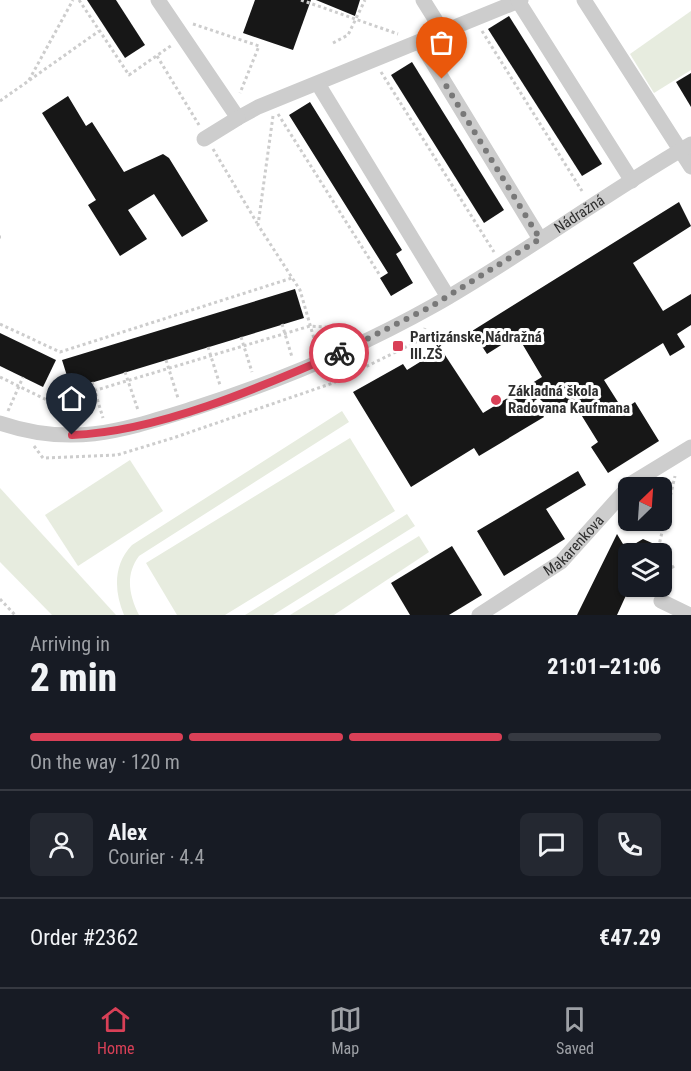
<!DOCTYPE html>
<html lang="en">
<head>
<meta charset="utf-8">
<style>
	body { margin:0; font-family:"Roboto Condensed",sans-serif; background:#242831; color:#f1f3f6; height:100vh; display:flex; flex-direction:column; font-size:22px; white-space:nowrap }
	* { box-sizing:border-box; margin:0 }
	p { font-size:20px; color:#9ea1a6 }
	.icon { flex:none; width:33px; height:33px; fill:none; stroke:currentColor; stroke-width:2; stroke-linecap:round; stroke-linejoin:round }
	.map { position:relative; height:615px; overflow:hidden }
	.details { display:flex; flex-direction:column; background:#171b24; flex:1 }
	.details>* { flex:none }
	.needle { width:39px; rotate:25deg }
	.fabs { position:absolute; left:618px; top:477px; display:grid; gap:12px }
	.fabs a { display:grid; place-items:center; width:54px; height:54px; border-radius:9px; background:#171b24; box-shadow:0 2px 4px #0004; font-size:30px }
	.pin { position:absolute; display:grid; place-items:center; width:51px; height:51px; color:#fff; margin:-62px -26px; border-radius:50% 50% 50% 0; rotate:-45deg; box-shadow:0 0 6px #0007 }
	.pin .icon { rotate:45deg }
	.courier { position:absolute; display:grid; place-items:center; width:60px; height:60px; margin:-30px; border:4px solid #d94057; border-radius:50%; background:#fff; color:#222; box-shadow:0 2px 8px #0007 }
	.summary em { font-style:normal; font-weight:800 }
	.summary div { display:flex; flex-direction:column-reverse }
	.summary { display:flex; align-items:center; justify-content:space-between; height:102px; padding:0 30px }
	h1 { font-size:39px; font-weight:800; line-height:45px }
	.bar { display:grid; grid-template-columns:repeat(4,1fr); gap:9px 6px; align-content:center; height:72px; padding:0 30px }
	.bar i { height:8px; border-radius:4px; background:#363941 }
	.bar .on { background:#d94057 }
	.bar p { grid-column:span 4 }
	.line { display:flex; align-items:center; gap:15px; padding:0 30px; border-top:2px solid #363941 }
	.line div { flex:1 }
	.round { display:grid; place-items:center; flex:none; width:63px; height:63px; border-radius:9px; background:#242831 }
	.menu { display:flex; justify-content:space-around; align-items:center; height:84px; border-top:2px solid #363941; background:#171b24; font-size:16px; color:#9ea1a6 }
	.menu a { display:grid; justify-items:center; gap:3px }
	.menu .on { color:#d94057 }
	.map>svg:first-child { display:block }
</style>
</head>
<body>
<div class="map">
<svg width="691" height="615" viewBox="0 0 691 615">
	<rect width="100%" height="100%" fill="#fff"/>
	<g fill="#e7ecdf">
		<polygon points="691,11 691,70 654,93 630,54"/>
		<path d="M342,411L349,422L139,556C125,575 129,595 139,615H124C114,591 113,565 132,545Z"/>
		<polygon points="350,438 395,511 225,615 177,615 146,563"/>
		<polygon points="130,460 163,511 78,566 45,515"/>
		<polygon points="0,488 116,615 52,615 0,562"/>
		<polygon points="407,514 415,526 273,615 245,615"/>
		<polygon points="419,536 429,552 334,615 290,615"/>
	</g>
	<g fill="#171717">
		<polygon points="87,0 116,0 145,45 125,58"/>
		<polygon points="255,0 311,0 293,50 243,33"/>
		<polygon points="316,0 360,0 355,16"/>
		<polygon points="509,16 602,164 582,176 488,29"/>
		<polygon points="412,62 504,210 484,223 391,75"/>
		<polygon points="691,73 691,107 676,82"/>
		<polygon points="68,96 86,126 92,122 124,172 163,154 169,158 208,221 182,237 154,194 128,210 147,239 120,256 88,205 96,200 42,113"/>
		<polygon points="310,102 402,250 396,254 413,283 391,296 380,278 388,273 289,115"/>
		<polygon points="679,202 691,226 633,263 663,311 691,294 691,325 677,334 685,347 670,356 663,343 604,380 623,410 635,402 659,441 608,473 591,447 598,442 572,400 553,412 539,398 534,401 544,417 479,456 474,448 411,487 353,392 403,364 407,370 441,349 483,413 542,377 517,335 487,354 472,331"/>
		<polygon points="295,289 304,318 71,389 62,360"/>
		<polygon points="0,333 56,360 43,387 0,366"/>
		<polygon points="578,471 586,485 546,509 565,539 504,576 477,531"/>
		<polygon points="617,534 626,549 643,539 652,543 647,554 628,554 628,591 617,615 577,615"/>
		<polygon points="452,546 482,595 449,615 410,615 391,583"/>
	</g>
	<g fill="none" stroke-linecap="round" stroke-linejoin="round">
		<g stroke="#cdcdcd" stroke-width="3" stroke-dasharray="3 3" stroke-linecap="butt">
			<polyline points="79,0 129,75 172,45"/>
			<polyline points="301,0 398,34"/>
			<polyline points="193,24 259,46 240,93"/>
			<polyline points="482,31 582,191"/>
			<polyline points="333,43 348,35 365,0"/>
			<polyline points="157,56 199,125"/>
			<polyline points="381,72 494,252"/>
			<polyline points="29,80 73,0"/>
			<polyline points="0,101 99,31"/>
			<polyline points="278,114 379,274"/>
			<polyline points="273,116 258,225 300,290 317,349"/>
			<polyline points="213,149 257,223"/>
			<polyline points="0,237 1,237"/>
			<polyline points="0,324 60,352 292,278"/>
			<polyline points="282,324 292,357"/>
			<polyline points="241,337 252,372"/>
			<polyline points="208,347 220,385"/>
			<polyline points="166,360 178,398"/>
			<polyline points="125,372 138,410"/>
			<polyline points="0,377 53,403 310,326 353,329"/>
			<polyline points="92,382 103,418"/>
			<polyline points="8,411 23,377"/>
			<polyline points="34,446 43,458 117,455 173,438 333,383 420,340 425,328"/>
			<polyline points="657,554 675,476"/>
			<polyline points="662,575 674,566"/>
			<polyline points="632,586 648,595"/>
			<polyline points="0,599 15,615"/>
		</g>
		<g stroke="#cdcdcd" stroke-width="15">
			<polyline points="158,0 238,118 258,107 521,0"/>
			<polyline points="423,0 443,32"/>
			<polyline points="584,0 691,167"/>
			<polyline points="518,1 632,181"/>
			<polyline points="420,42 540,239"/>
			<polyline points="318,84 448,297"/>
			<polyline points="204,139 238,118"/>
			<path id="s1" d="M0,423C74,448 124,430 195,408C277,382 358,348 433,306C521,256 603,195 691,144"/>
			<polyline points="661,601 690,615"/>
			<path id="s2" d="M479,615L561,562L632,483L691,447"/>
		</g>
	</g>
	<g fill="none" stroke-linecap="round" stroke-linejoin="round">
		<polyline stroke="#787878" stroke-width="6" stroke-dasharray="0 10.8" points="339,353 432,306 540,239 442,79"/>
		<path stroke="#d94057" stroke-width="8" d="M72,435C158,432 261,387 339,353"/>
	</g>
	<g fill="#d94057" stroke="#fff" stroke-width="2">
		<rect x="392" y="340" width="12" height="12" rx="3"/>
		<circle cx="496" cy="400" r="6"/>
	</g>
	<g text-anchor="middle" stroke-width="6" stroke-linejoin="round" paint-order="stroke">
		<g font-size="15" fill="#303030" stroke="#fff">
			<text dy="5" stroke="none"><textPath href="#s1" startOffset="632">Nádražná</textPath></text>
			<text dy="5" stroke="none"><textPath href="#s2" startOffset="118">Makarenkova</textPath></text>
		</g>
		<g font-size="15" font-weight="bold" fill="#303030" stroke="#fff" text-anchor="start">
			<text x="410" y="342">Partizánske,Nádražná<tspan x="410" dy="17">III.ZŠ</tspan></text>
			<text x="508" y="396">Základná škola<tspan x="508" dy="17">Radovana Kaufmana</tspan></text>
		</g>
	</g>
</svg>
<div class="fabs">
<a><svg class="needle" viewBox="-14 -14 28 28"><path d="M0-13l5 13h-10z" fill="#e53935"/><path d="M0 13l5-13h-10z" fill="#9ea1a6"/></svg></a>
<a><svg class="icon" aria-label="layers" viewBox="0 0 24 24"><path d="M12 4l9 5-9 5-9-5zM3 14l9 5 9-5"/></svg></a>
</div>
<div class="pin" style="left:442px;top:79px;background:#ea580c"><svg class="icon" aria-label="bag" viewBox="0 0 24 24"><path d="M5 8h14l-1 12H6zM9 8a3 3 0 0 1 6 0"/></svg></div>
<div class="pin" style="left:72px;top:435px;background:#1f2937"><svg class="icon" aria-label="home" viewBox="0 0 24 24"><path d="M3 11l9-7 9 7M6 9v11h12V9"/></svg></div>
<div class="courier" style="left:339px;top:353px"><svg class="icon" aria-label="bike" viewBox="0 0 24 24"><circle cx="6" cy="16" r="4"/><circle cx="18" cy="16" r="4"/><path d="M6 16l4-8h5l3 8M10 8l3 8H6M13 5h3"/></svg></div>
</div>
<section class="details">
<div class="summary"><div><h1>2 min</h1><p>Arriving in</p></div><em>21:01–21:06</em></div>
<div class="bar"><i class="on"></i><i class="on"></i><i class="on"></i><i></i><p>On the way · 120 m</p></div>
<div class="line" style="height:108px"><a class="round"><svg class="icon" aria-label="person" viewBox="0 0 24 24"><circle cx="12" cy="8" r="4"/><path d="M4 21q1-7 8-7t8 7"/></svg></a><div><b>Alex</b><p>Courier · 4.4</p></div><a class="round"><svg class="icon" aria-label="chat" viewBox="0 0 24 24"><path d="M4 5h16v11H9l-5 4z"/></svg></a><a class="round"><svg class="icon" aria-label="phone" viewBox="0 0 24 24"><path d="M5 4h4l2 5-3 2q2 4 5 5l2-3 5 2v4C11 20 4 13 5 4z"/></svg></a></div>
<div class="line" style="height:78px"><div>Order #2362</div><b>€47.29</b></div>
</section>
<nav class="menu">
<a class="on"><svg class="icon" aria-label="home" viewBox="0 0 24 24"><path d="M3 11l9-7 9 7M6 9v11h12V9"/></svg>Home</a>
<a><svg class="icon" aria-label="map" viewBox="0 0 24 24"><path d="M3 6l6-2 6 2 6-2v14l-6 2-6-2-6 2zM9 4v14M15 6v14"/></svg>Map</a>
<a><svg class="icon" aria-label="saved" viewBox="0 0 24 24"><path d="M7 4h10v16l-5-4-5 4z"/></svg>Saved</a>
</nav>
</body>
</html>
